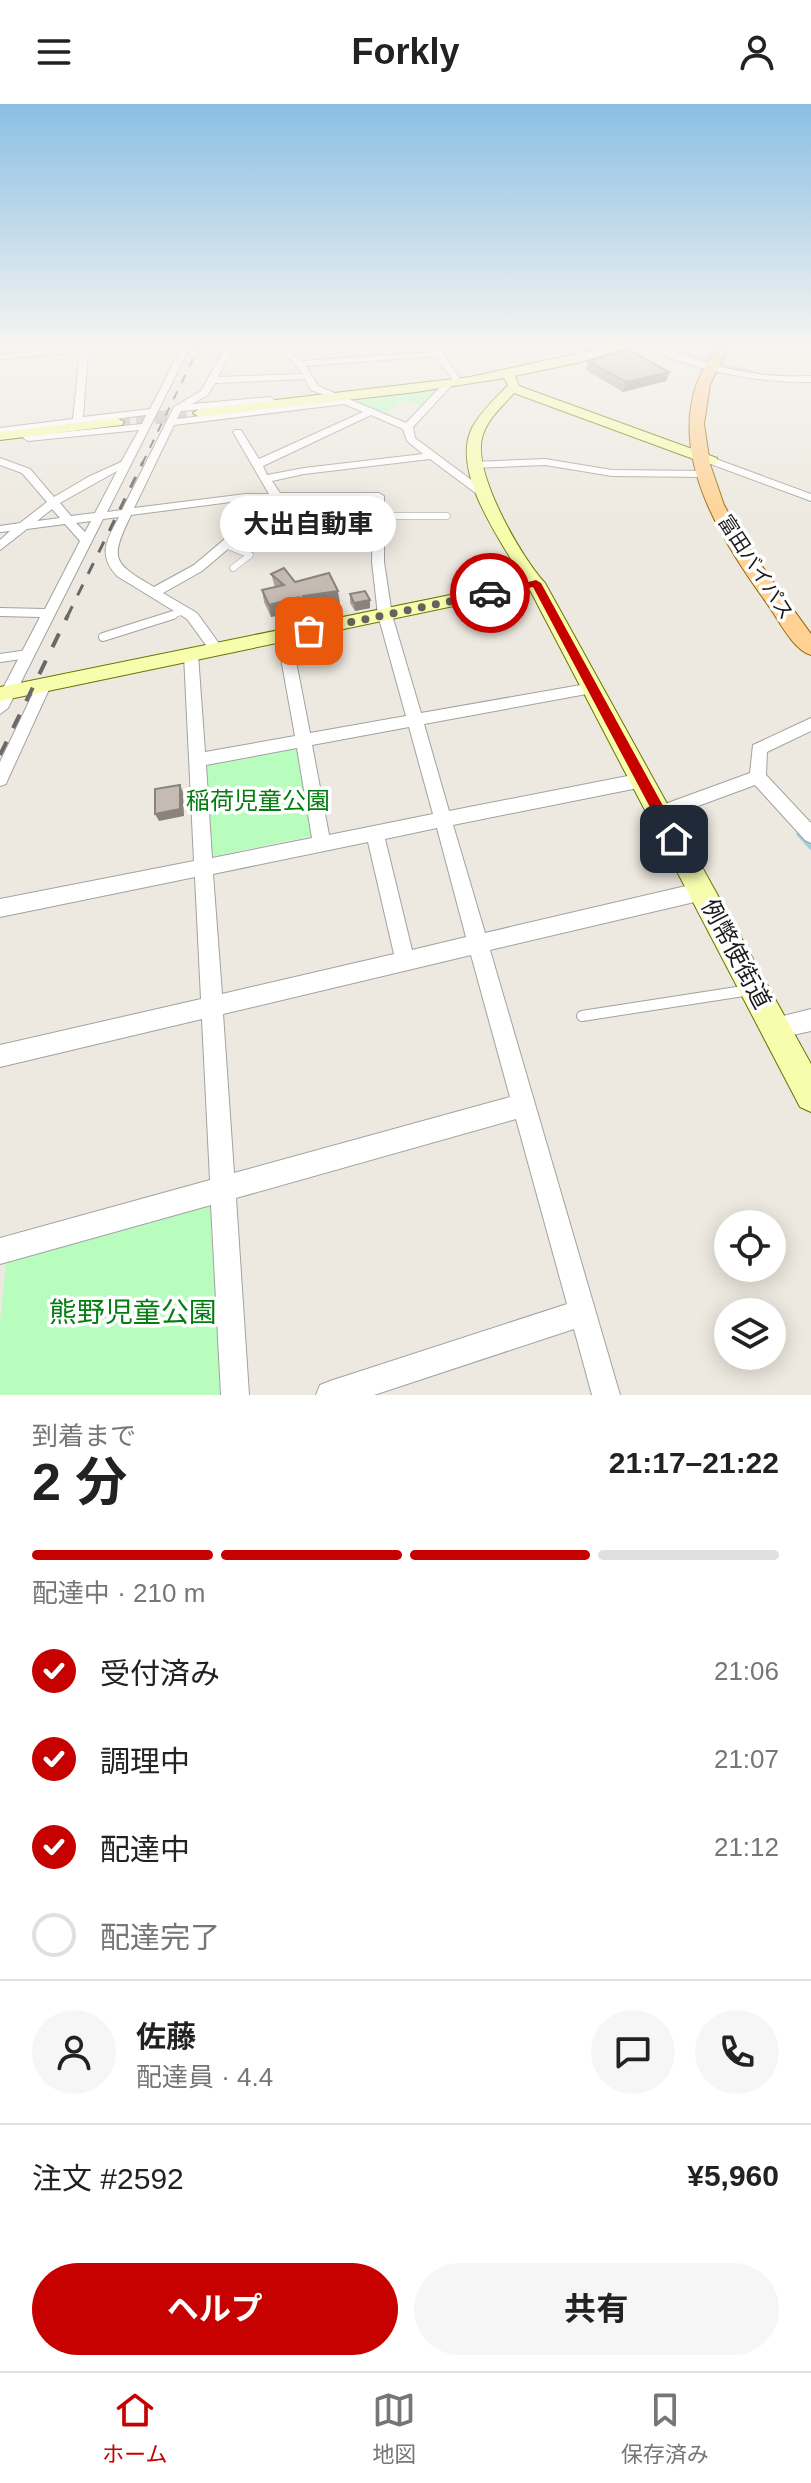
<!DOCTYPE html>
<html lang="ja">
<head>
<meta charset="utf-8">
<style>
	body { margin:0; font-family:Helvetica,"Noto Sans JP",sans-serif; background:#f6f6f6; color:#222; height:100vh; display:flex; flex-direction:column; font-size:30px; white-space:nowrap }
	* { box-sizing:border-box; margin:0 }
	p { font-size:26px; color:#767676 }
	.icon { flex:none; width:44px; height:44px; fill:none; stroke:currentColor; stroke-width:2; stroke-linecap:round; stroke-linejoin:round }
	.map { position:relative; height:1291px; overflow:hidden }
	.drawer { display:flex; flex-direction:column; background:#fff; flex:1 }
	.drawer>* { flex:none }
	.controls { position:absolute; left:714px; top:1106px; display:grid; gap:16px }
	.controls a { display:grid; place-items:center; width:72px; height:72px; border-radius:50%; background:#fff; box-shadow:0 4px 20px #0003; font-size:40px }
	.pin { position:absolute; display:grid; place-items:center; width:68px; height:68px; color:#fff; margin:-34px; border-radius:16px; box-shadow:0 4px 12px #0006 }
	.courier { position:absolute; display:grid; place-items:center; width:80px; height:80px; margin:-40px; border:6px solid #c60100; border-radius:50%; background:#fff; color:#222; box-shadow:0 2px 10px #0007 }
	.bubble { position:absolute; height:56px; border-radius:28px; background:#fff; box-shadow:0 4px 20px #0003; font-size:26px; font-weight:700; line-height:56px; text-align:center }
	.summary em { font-style:normal; font-weight:700 }
	.summary div { display:flex; flex-direction:column-reverse }
	.summary { display:flex; align-items:center; justify-content:space-between; height:136px; padding:0 32px }
	h1 { font-size:52px; font-weight:700; line-height:60px }
	.bar { display:grid; grid-template-columns:repeat(4,1fr); gap:12px 8px; align-content:center; height:96px; padding:0 32px }
	.bar i { height:10px; border-radius:6px; background:#e0e0e0 }
	.bar .selected { background:#c60100 }
	.bar p { grid-column:span 4 }
	.line { display:flex; align-items:center; gap:20px; padding:0 32px; border-top:2px solid #e0e0e0 }
	.line div { flex:1 }
	.round { display:grid; place-items:center; flex:none; width:84px; height:84px; border-radius:42px; background:#f6f6f6 }
	ol { padding:0 32px; list-style:none }
	li { display:flex; align-items:center; gap:24px; height:88px }
	li p { margin-inline-start:auto }
	li .icon { padding:8px; border-radius:50%; background:#c60100; color:#fff; stroke-width:4 }
	li:last-child { color:#767676 }
	li i { width:44px; height:44px; border:4px solid #e0e0e0; border-radius:50% }
	.button { display:flex; gap:16px; margin-top:auto; padding:16px 32px }
	.button a { flex:1; height:92px; border-radius:48px; background:#c60100; color:#fff; font-size:32px; font-weight:700; line-height:92px; text-align:center }
	.button a+a { background:#f6f6f6; color:#222 }
	header { display:flex; justify-content:space-between; align-items:center; height:104px; padding:0 32px; background:#fff; font-size:36px; font-weight:700 }
	.dock { display:flex; justify-content:space-around; align-items:center; height:112px; border-top:2px solid #e0e0e0; background:#fff; font-size:22px; color:#767676 }
	.dock a { display:grid; justify-items:center; gap:4px }
	.dock .selected { color:#c60100 }
	.map>svg:first-child { display:block }
</style>
</head>
<body>
<header><svg class="icon" aria-label="menu" viewBox="0 0 24 24"><path d="M4 6h16M4 12h16M4 18h16"/></svg>Forkly<svg class="icon" aria-label="person" viewBox="0 0 24 24"><circle cx="12" cy="8" r="4"/><path d="M4 21q1-7 8-7t8 7"/></svg></header>
<div class="map">
<svg width="811" height="1291" viewBox="0 0 811 1291">
	<rect width="100%" height="100%" fill="#ede9e0"/>
	<g fill="#b8fcbe">
		<polygon points="440,285 421,301 401,297 385,310 354,297"/>
		<polygon points="300,642 316,731 211,753 205,660"/>
		<polygon points="210,1099 221,1291 0,1291 0,1218 6,1159"/>
	</g>
	<g fill="none" stroke-linecap="round" stroke-linejoin="round">
		<polyline stroke="#9dcfde" stroke-width="2" points="673,247 765,271"/>
		<polyline stroke="#9dcfde" stroke-width="5" points="799,730 811,743"/>
		<polyline stroke="#c3c0b9" stroke-width="13" stroke-dasharray="13 6" stroke-linecap="butt" points="117,318 199,309"/>
		<defs>
			<g id="lane-far2">
				<polyline points="379,412 447,412"/>
				<polyline points="225,441 250,451 233,464"/>
				<polyline points="167,513 184,507"/>
			</g>
			<g id="lane-far1">
				<polyline points="103,533 173,511"/>
				<polyline points="0,554 28,550"/>
			</g>
			<polyline id="lane" points="582,912 750,886"/>
			<g id="street">
				<path d="M81,241H135L88,247L83,313L150,305L183,241H191L107,408L122,406L174,303L201,287L223,248L233,241H243L229,251L218,273L303,270L288,253L264,241L279,242L302,257L433,248L430,243L437,241L463,279L456,281L436,252L306,262L318,282L406,319L445,278H451V282L413,323L415,334L489,389V393H481L430,355L304,370L272,377L280,389H379L384,392V458L392,511L421,609L592,579L599,584L592,589L424,620L449,707L643,669L649,671L651,676L649,681L643,683L453,721L485,829L703,778L710,781L712,787L710,793L703,796L490,846L620,1291H592L574,1225L374,1291H316L320,1281L330,1277L567,1200L516,1015L236,1094L249,1291H221L211,1101L0,1160V1134L210,1076L202,915L0,963V941L201,895L195,773L0,813V795L194,757L184,551L186,548H196L198,551L205,648L295,632L277,532L284,527L291,532L310,629L406,612L378,511L372,458L373,395L283,396L281,400L202,467L163,489L197,509L223,545L216,550L211,548L187,515L117,472C97,450 107,436 119,413L103,415L8,604L0,610V590L40,513L0,512V504L45,505L80,437L65,420L27,425L0,446V436L10,427L0,428V422L20,419L47,398L22,369L0,361V354L30,365L54,393L88,373L121,358L139,326L28,337L23,334L25,332L142,320L146,311L0,330V324L73,315L80,248L0,255V251ZM305,275L311,286L334,295L177,315L181,307L270,299L275,296L270,293L192,300L208,291L215,279ZM344,300L363,308L259,355L241,326H235L233,328L269,390H246L134,404L174,321ZM371,311L403,325L407,337L423,350L304,364L267,371L263,362ZM117,367L95,409L71,412L60,399ZM246,396H271L194,461L154,483C113,459 109,456 131,411ZM52,405L60,414L37,417ZM91,417L85,428L76,419ZM409,623L433,710L329,731L312,641ZM297,644L312,734L212,754L206,661ZM437,724L466,833L412,846L385,735ZM368,738L394,850L222,890L213,770ZM471,851L510,993L234,1069L223,910Z"/>
				<polygon points="560,241 571,241 592,254 585,256"/>
				<path d="M642,241C665,241 688,253 710,260C743,269 776,274 811,272V278C759,279 688,266 642,241Z"/>
				<polygon points="545,355 612,366 705,367 710,370 705,373 612,372 545,361 474,364 469,361 474,358"/>
				<polygon points="708,355 716,355 811,390 811,397 708,359"/>
				<polygon points="44,576 51,581 8,675 6,680 0,682 0,658 37,581"/>
				<polygon points="811,614 811,627 767,648 766,671 811,719 811,739 805,736 755,681 660,716 654,714 651,709 654,704 750,669 753,641"/>
				<polygon points="811,905 811,927 775,935 767,932 764,924 767,916"/>
			</g>
			<g id="secondary">
				<path d="M616,241H635L581,258L515,272L519,282L717,354V360H707L514,289C502,303 486,316 482,334C473,370 521,453 545,479L811,960V1008L800,1003L530,486L0,597V583L524,476C502,439 450,368 472,324C481,307 496,294 508,281L504,274L416,288L199,313L193,309L199,305L470,273Z"/>
				<polygon points="117,314 124,318 122,321 0,336 0,328"/>
			</g>
			<path id="primary" d="M718,241H730L710,280L704,320L710,360L724,401L746,440L811,530V551C793,546 778,515 768,501C725,441 669,357 697,279C702,266 711,254 718,241Z"/>
		</defs>
		<use href="#lane-far2" stroke="#a2a2a2" stroke-width="7"/>
		<use href="#lane-far1" stroke="#a2a2a2" stroke-width="10"/>
		<use href="#lane" stroke="#a2a2a2" stroke-width="12"/>
		<use href="#street" stroke="#a2a2a2" stroke-width="2"/>
		<use href="#secondary" stroke="#677400" stroke-width="2"/>
		<use href="#primary" stroke="#926300" stroke-width="2"/>
		<use href="#lane-far2" stroke="#fff" stroke-width="6"/>
		<use href="#lane-far1" stroke="#fff" stroke-width="8"/>
		<use href="#lane" stroke="#fff" stroke-width="10"/>
		<use href="#street" fill="#fff" fill-rule="evenodd"/>
		<use href="#secondary" fill="#f8fdae" fill-rule="evenodd"/>
		<use href="#primary" fill="#ffd193" fill-rule="evenodd"/>
		<polyline stroke="#696969" stroke-width="2" stroke-dasharray="9 9" stroke-linecap="butt" points="142,360 200,241"/>
		<polyline stroke="#696969" stroke-width="3" stroke-dasharray="12 12" stroke-linecap="butt" points="67,513 143,358"/>
		<polyline stroke="#696969" stroke-width="4" stroke-dasharray="15 15" stroke-linecap="butt" points="0,651 68,511"/>
		<polyline stroke="#ff715f" stroke-width="2" stroke-dasharray="2 2" stroke-linecap="butt" points="706,251 734,258"/>
	</g>
	<g fill="#a9a19a">
		<polygon points="588,257 669,268 666,277 623,288 586,266"/>
		<polygon points="271,470 295,478 340,499 306,504 307,511 301,506 271,513 264,498 262,486 275,483"/>
		<polygon points="350,490 370,504 355,507 350,499"/>
		<polygon points="296,530 333,533 334,541 303,550 297,538"/>
	</g>
	<g fill="#8a837d">
		<polygon points="669,268 666,277 623,288 626,278"/>
		<polygon points="338,487 340,499 306,504 303,492"/>
		<polygon points="299,493 301,506 271,513 269,501"/>
		<polygon points="370,496 370,504 355,507 354,499"/>
		<polygon points="333,533 334,541 303,550 302,542"/>
		<polygon points="180,681 183,688 184,712 159,717 155,710"/>
	</g>
	<g fill="#c5bbb3" stroke="#8a837d" stroke-width="2">
		<polygon points="629,246 669,268 626,278 588,257"/>
		<polygon points="284,464 295,478 329,469 338,487 303,492 305,498 299,493 269,501 262,486 284,481 271,470"/>
		<polygon points="365,487 370,496 354,499 350,490"/>
		<polygon points="328,523 333,533 302,542 296,530"/>
		<polygon points="180,681 180,705 155,710 155,685"/>
	</g>
	<linearGradient id="sky" x2="0" y2="1"><stop stop-color="#8abfe4"/><stop offset="0.57" stop-color="#f7f5f1"/><stop offset="1" stop-color="#f7f5f1" stop-opacity="0"/></linearGradient>
	<rect width="811" height="422" fill="url(#sky)"/>
	<polygon fill="#c60100" points="536,476 541,479 679,731 679,739 669,739 533,483 490,492 484,489"/>
	<g fill="none" stroke-linecap="round" stroke-linejoin="round">
		<polyline stroke="#646360" stroke-width="8" stroke-dasharray="0 14.4" points="309,527 490,489"/>
	</g>
	<g text-anchor="middle" stroke-width="7" stroke-linejoin="round" paint-order="stroke">
		<g font-size="20" fill="#1b1b1b" stroke="#fff">
			<text transform="translate(756 463) rotate(57)" y="7">富田バイパス</text>
		</g>
		<g font-size="24" fill="#057d10" stroke="#fff">
			<text x="258" y="705">稲荷児童公園</text>
		</g>
		<g font-size="24" fill="#1b1b1b" stroke="#fff">
			<text transform="translate(736 850) rotate(62)" y="8">例幣使街道</text>
		</g>
		<g font-size="28" fill="#057d10" stroke="#fff">
			<text x="133" y="1218">熊野児童公園</text>
		</g>
	</g>
</svg>
<div class="controls">
<a><svg class="icon" aria-label="locate" viewBox="0 0 24 24"><circle cx="12" cy="12" r="6"/><path d="M12 2v4M12 18v4M2 12h4M18 12h4"/></svg></a>
<a><svg class="icon" aria-label="layers" viewBox="0 0 24 24"><path d="M12 4l9 5-9 5-9-5zM3 14l9 5 9-5"/></svg></a>
</div>
<div class="pin" style="left:309px;top:527px;background:#ea580c"><svg class="icon" aria-label="bag" viewBox="0 0 24 24"><path d="M5 8h14l-1 12H6zM9 8a3 3 0 0 1 6 0"/></svg></div>
<div class="pin" style="left:674px;top:735px;background:#1f2937"><svg class="icon" aria-label="home" viewBox="0 0 24 24"><path d="M3 11l9-7 9 7M6 9v11h12V9"/></svg></div>
<div class="courier" style="left:490px;top:489px"><svg class="icon" aria-label="car" viewBox="0 0 24 24"><path d="M5 17H2v-5l4-1 3-4h7l3 4 3 1v5h-3M9 17h6M6 11h13"/><circle cx="7" cy="17" r="2"/><circle cx="17" cy="17" r="2"/></svg></div>
<div class="bubble" style="left:220px;top:392px;width:176px">大出自動車</div>
</div>
<section class="drawer">
<div class="summary"><div><h1>2 分</h1><p>到着まで</p></div><em>21:17–21:22</em></div>
<div class="bar"><i class="selected"></i><i class="selected"></i><i class="selected"></i><i></i><p>配達中 · 210 m</p></div>
<ol>
<li><svg class="icon" aria-label="check" viewBox="0 0 24 24"><path d="M5 12l5 5 9-10"/></svg>受付済み<p>21:06</p></li>
<li><svg class="icon" aria-label="check" viewBox="0 0 24 24"><path d="M5 12l5 5 9-10"/></svg>調理中<p>21:07</p></li>
<li><svg class="icon" aria-label="check" viewBox="0 0 24 24"><path d="M5 12l5 5 9-10"/></svg>配達中<p>21:12</p></li>
<li><i></i>配達完了</li>
</ol>
<div class="line" style="height:144px"><a class="round"><svg class="icon" aria-label="person" viewBox="0 0 24 24"><circle cx="12" cy="8" r="4"/><path d="M4 21q1-7 8-7t8 7"/></svg></a><div><b>佐藤</b><p>配達員 · 4.4</p></div><a class="round"><svg class="icon" aria-label="chat" viewBox="0 0 24 24"><path d="M4 5h16v11H9l-5 4z"/></svg></a><a class="round"><svg class="icon" aria-label="phone" viewBox="0 0 24 24"><path d="M5 4h4l2 5-3 2q2 4 5 5l2-3 5 2v4C11 20 4 13 5 4z"/></svg></a></div>
<div class="line" style="height:104px"><div>注文 #2592</div><b>¥5,960</b></div>
<div class="button"><a>ヘルプ</a><a>共有</a></div>
</section>
<nav class="dock">
<a class="selected"><svg class="icon" aria-label="home" viewBox="0 0 24 24"><path d="M3 11l9-7 9 7M6 9v11h12V9"/></svg>ホーム</a>
<a><svg class="icon" aria-label="map" viewBox="0 0 24 24"><path d="M3 6l6-2 6 2 6-2v14l-6 2-6-2-6 2zM9 4v14M15 6v14"/></svg>地図</a>
<a><svg class="icon" aria-label="saved" viewBox="0 0 24 24"><path d="M7 4h10v16l-5-4-5 4z"/></svg>保存済み</a>
</nav>
</body>
</html>
